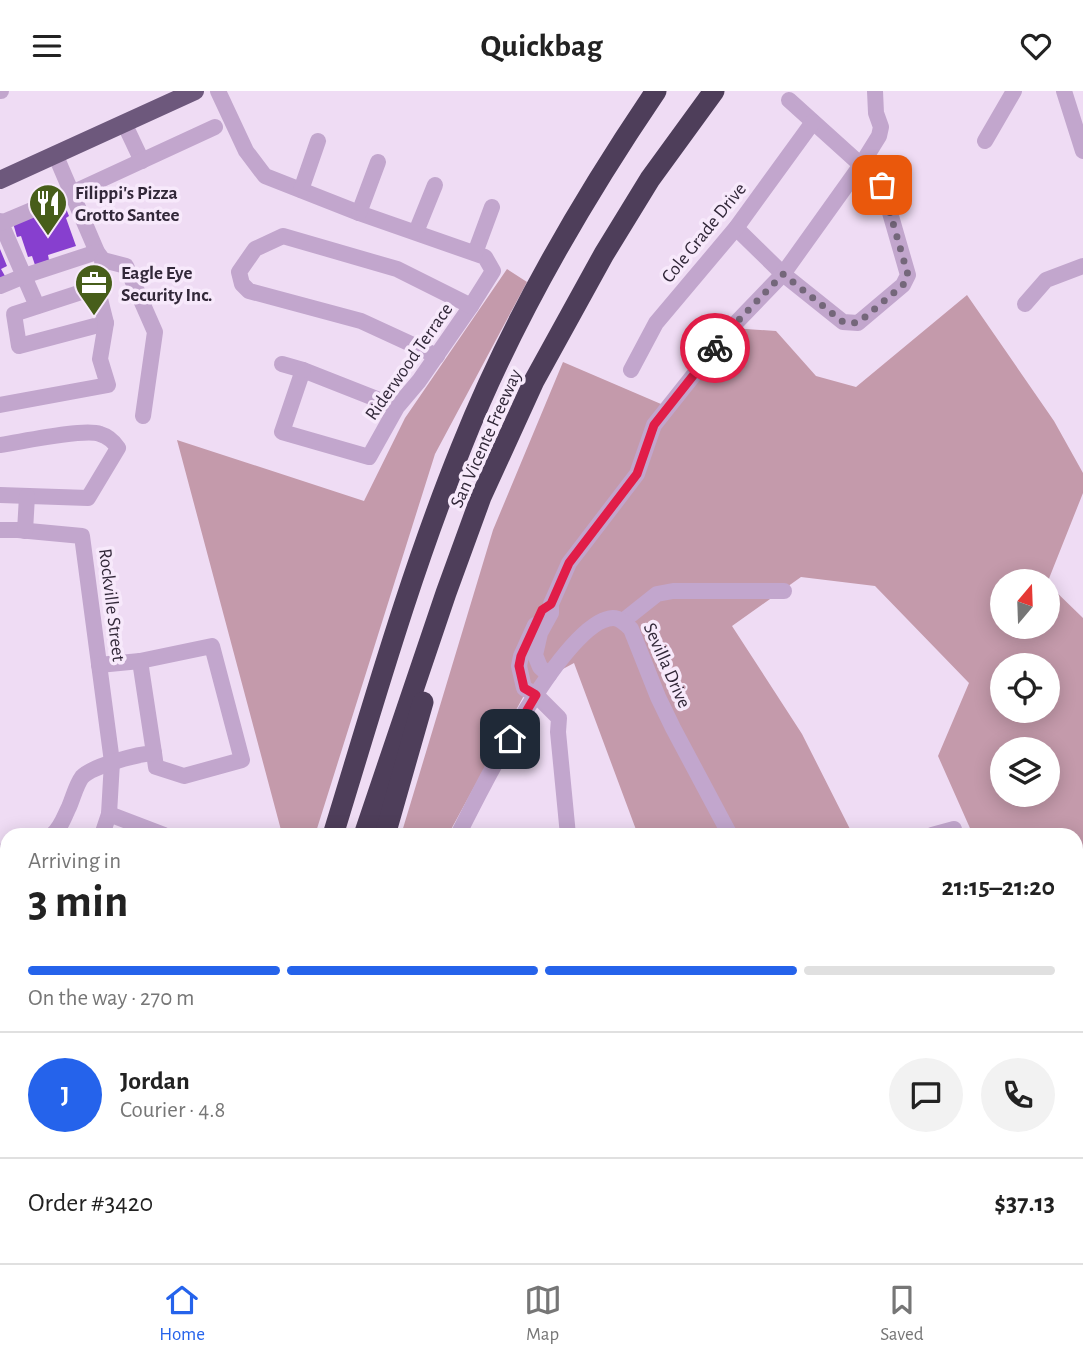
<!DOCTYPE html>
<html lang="en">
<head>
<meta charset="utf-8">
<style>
	body { margin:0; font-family:"Alegreya Sans",sans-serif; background:#f2f2f2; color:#222; height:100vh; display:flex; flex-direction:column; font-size:26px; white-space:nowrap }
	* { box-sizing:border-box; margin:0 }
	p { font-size:23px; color:#767676 }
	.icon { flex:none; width:38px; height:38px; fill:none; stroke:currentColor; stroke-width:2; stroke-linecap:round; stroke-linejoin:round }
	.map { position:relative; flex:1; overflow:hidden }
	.sheet { position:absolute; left:0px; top:737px; width:1083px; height:436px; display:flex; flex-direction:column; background:#fff; border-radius:21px 21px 0 0; box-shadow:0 4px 18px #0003 }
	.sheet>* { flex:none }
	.needle { width:46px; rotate:19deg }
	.tools { position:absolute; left:990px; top:478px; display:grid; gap:14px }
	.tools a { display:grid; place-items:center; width:70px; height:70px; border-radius:50%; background:#fff; box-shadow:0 4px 18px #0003; font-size:35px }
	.pin { position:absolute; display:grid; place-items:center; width:60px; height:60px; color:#fff; margin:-30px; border-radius:14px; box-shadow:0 4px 10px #0006 }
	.courier { position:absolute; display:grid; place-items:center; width:70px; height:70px; margin:-35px; border:5px solid #e11d48; border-radius:50%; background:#fff; color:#222; box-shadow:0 2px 9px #0007 }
	.head em { font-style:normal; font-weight:700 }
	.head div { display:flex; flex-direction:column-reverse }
	.head { display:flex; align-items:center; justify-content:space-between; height:119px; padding:0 28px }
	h1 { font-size:46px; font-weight:700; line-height:52px }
	.bar { display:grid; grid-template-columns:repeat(4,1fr); gap:10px 7px; align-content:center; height:84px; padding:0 28px }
	.bar i { height:9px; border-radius:5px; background:#e0e0e0 }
	.bar .active { background:#2563eb }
	.bar p { grid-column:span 4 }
	.line { display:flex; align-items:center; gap:18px; padding:0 28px; border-top:2px solid #e0e0e0 }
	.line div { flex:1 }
	.round { display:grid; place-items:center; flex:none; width:74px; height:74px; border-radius:37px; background:#f2f2f2 }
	header { display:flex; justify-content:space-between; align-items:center; height:91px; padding:0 28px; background:#fff; font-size:32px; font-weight:700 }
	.tabs { display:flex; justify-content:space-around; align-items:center; height:98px; border-top:2px solid #e0e0e0; background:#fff; font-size:19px; color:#767676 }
	.tabs a { display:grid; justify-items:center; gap:4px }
	.tabs .active { color:#2563eb }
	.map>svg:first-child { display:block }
</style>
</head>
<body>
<header><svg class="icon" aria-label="menu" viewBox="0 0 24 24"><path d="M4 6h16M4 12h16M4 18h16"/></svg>Quickbag<svg class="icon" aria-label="heart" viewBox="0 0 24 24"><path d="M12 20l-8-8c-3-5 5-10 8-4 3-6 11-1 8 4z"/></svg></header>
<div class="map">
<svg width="1083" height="1172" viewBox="0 0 1083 1172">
	<rect width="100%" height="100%" fill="#efdcf4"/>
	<g fill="#c49aab" fill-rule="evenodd">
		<polygon points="507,178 527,191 435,363 315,744 288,744 281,739 177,349 364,410 405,327"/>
		<path d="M967,204L1054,330L1083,382V402L1048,490H1003V536H1048V493L1083,527V898L1076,879V744H973L938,665L969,592L875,495L801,486L732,535L802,643L853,744H638L574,572L528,597L448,744H401L493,439L563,271L668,316L731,237L776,240L816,285L856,296ZM1003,574H1048V620H1003ZM1003,658H1048V704H1003Z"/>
		<polygon points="1083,939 1083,1067 1076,1103 1076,951"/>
		<polygon points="594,1166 629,1166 632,1167 632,1166 839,1166 839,1167 854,1172 595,1172"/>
		<polygon points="1015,1166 1072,1166 1073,1172 1015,1172"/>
	</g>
	<g fill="#873fcf">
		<polygon points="65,115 69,125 66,127 76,155 48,164 49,169 35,174 32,165 28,166 21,145 17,146 13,132"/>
		<polygon points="0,158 7,175 1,178 5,185 0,187"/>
		<polygon points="344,1166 404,1166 420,1172 361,1172"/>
		<polygon points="487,1166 520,1166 518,1172 481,1172 482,1168 486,1169"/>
		<polygon points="547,1166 580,1166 581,1172 551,1172 551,1169 547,1169"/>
	</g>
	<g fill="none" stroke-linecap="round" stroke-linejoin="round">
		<g stroke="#c2a6cd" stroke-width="16">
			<polyline points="0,0 1,0"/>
			<polyline points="218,0 246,60 265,85 359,122 485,166 493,180 471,215 419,290 397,316 369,366 282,341 303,279 397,316"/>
			<polyline points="1064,0 1083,60"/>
			<polyline points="124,32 142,70"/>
			<polyline points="985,50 1014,0"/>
			<polyline points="55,63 97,161 103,169 126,175 155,241 143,325"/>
			<polyline points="301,99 318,50"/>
			<polyline points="359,122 378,71"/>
			<polyline points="0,130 37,215"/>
			<polyline points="1,132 72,102 215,36"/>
			<polyline points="736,137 783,183 843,231 858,232 903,194 908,184 882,94 874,84 861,74 789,9"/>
			<polyline points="416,141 435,94"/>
			<polyline points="475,162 492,116"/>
			<polyline points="0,195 24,185 97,161"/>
			<polyline points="97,196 14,223 19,255 106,232"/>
			<polyline points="1025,213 1046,189 1083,175"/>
			<polyline points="437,265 361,230 249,200 242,193 239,181 255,158 283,145 397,178 471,215"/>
			<polyline points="282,273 303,279"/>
			<polyline points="631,279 656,232 736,137 813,31"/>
			<polyline points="0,314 108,294 100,268 106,232 97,196 103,169"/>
			<path d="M0,354C21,351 84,337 100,343C107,345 114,351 118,357L88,407L0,404"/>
			<polyline points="0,439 18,439 82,445 112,671 109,723 102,744"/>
			<polyline points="25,440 27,405"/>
			<polyline points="623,530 657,503 673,500 784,500"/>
			<polyline points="535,534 521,565 519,575 524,597 536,604 559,627 558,641 568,744"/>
			<polyline points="140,570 212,555 242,669 184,685 156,676 154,662"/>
			<polyline points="549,584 540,576 535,564 540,542 551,522 551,513 569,472 637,383 654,334 731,237 783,183 861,74 879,45 881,36 876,22 875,0"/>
			<polyline points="109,723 164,744"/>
			<path d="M52,744C61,737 64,726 69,716C73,707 76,694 82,686C92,675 138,663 154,662L140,570L99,574"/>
			<path d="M458,744C479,702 565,528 613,527C620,527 626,533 631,538L658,606L673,637L730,744"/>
			<polyline points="932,744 954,738"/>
			<polyline points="0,771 7,757"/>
			<polyline points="0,959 7,962"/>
			<polyline points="0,1024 7,1027"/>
			<polyline points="0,1093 7,1096"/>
			<polyline points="541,1166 542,1172"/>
			<polyline points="652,1166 670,1172"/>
			<polyline points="853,1166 859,1172"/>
			<polyline points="476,1171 478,1166"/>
			<polyline points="282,1172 284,1166"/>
			<polyline points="325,1172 327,1166"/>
			<polyline points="870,1172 876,1166"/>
			<polyline points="997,1172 998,1166"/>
		</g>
		<polyline stroke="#6d587c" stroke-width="18" points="0,89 195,0"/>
		<g stroke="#4e3e5a" stroke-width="21">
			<path d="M333,744C373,614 410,483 461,357C511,231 580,112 656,0"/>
			<polyline points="364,744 446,502 481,406 534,290 604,163 650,88 714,0"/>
			<polyline points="385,744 423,611"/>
			<polyline points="144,1172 148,1166"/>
			<polyline points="200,1172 202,1166"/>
			<polyline points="228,1172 230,1166"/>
			<polyline points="244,1172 248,1166"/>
		</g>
	</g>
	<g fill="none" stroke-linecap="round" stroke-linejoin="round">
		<polyline stroke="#74677a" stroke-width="7" stroke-dasharray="0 12.6" points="715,257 731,237 783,183 843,231 858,232 903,194 908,184 882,94"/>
		<polyline stroke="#e11d48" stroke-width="9" points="510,648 536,604 524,597 519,575 521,565 542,519 551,513 569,472 637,383 654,334 715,257"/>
	</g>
	<defs>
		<symbol id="restaurant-pin" viewBox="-11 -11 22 30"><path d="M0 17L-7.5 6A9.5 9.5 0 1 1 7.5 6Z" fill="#475e1a" stroke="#f7e9fb"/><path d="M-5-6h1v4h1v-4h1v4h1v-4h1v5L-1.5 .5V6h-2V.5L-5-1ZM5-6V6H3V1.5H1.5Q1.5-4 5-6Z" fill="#fff"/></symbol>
		<symbol id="office-pin" viewBox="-11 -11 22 30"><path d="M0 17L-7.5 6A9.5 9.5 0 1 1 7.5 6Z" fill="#475e1a" stroke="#f7e9fb"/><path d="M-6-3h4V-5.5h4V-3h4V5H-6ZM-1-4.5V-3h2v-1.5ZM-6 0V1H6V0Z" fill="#fff"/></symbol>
	</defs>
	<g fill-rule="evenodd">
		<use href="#restaurant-pin" x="26" y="90" width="44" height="60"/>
		<use href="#office-pin" x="72" y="170" width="44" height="60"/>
	</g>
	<g text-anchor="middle" stroke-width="7" stroke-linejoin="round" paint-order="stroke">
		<g font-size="19" font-weight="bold" fill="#322839" stroke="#f7e9fb" text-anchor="start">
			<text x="75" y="108">Filippi's Pizza<tspan x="75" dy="22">Grotto Santee</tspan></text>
			<text x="121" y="188">Eagle Eye<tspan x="121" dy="22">Security Inc.</tspan></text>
		</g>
		<g font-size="19" fill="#322839" stroke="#f7e9fb">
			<text transform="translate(703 141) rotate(-51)" y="7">Cole Grade Drive</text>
			<text transform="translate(408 270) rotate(-55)" y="7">Riderwood Terrace</text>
			<text transform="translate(485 347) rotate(-66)" y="7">San Vicente Freeway</text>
			<text transform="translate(113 514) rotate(83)" y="7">Rockville Street</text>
			<text transform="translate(668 574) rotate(66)" y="7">Sevilla Drive</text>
		</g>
	</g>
</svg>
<div class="tools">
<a><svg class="needle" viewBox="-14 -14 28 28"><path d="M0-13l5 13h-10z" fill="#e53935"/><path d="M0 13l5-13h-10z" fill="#767676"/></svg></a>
<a><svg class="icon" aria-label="locate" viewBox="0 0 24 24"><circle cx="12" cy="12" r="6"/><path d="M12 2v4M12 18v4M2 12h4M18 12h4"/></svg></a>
<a><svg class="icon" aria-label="layers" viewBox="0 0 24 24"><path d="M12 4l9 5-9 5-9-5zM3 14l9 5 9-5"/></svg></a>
</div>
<div class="pin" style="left:882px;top:94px;background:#ea580c"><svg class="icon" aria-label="bag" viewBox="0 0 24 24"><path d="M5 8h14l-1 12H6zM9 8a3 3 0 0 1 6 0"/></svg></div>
<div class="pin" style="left:510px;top:648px;background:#1f2937"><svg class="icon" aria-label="home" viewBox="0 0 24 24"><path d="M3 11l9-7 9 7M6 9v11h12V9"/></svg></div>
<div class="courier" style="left:715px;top:257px"><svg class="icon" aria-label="bike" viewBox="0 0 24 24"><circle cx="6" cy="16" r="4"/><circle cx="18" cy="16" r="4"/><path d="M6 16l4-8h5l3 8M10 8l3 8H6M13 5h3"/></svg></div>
<section class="sheet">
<div class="head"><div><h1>3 min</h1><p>Arriving in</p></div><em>21:15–21:20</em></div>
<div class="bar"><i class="active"></i><i class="active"></i><i class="active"></i><i></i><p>On the way · 270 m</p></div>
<div class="line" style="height:126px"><b class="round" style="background:#2563eb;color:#fff">J</b><div><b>Jordan</b><p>Courier · 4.8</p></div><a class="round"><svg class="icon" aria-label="chat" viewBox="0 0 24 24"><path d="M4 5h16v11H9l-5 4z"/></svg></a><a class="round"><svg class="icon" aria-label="phone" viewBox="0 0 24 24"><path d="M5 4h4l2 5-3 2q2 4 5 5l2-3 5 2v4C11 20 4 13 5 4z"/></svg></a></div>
<div class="line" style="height:91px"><div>Order #3420</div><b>$37.13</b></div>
</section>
</div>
<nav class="tabs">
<a class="active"><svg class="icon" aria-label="home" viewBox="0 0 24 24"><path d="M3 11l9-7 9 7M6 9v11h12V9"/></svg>Home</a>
<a><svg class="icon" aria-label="map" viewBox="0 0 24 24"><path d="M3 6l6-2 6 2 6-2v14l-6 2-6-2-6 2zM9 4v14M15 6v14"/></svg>Map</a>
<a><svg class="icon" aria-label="saved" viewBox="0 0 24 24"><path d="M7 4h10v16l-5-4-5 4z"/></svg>Saved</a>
</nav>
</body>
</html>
